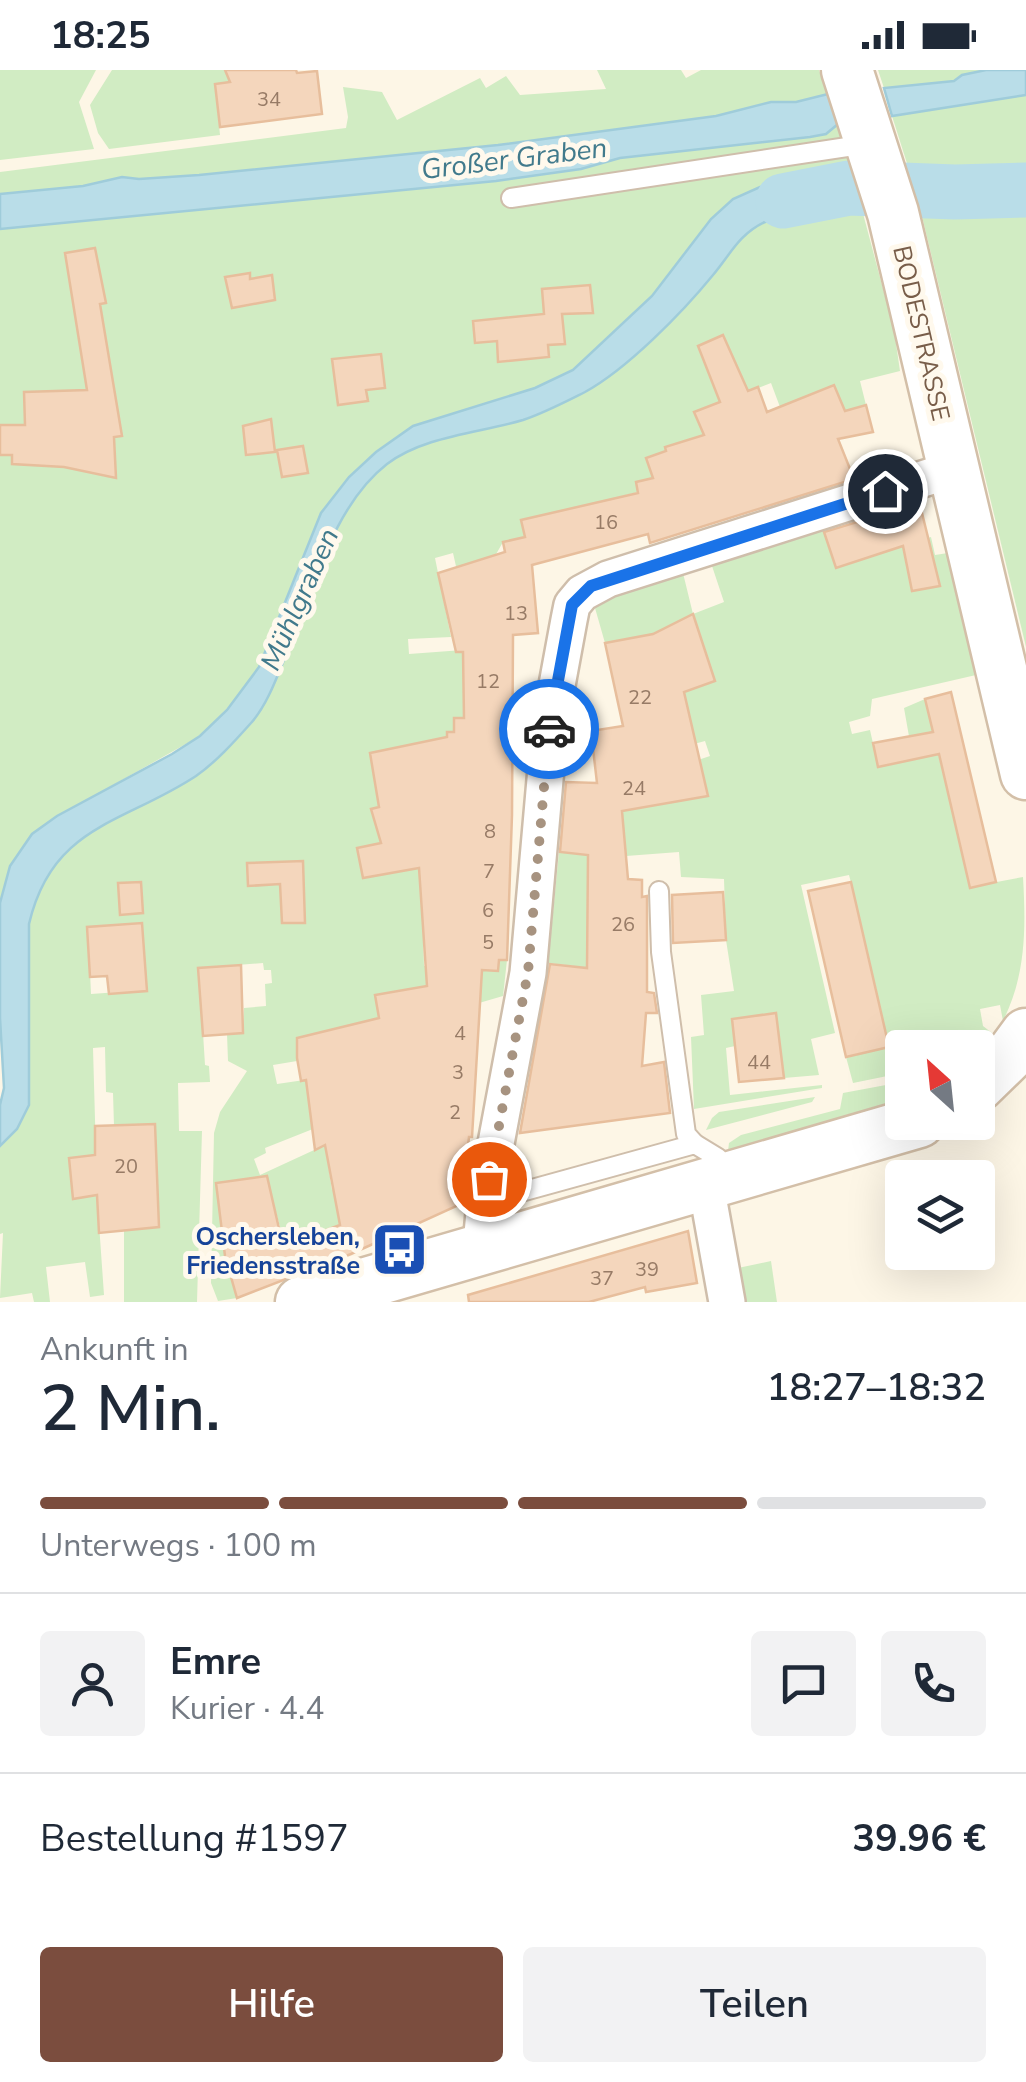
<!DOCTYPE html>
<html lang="de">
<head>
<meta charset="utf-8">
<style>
	body { margin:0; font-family:"Nunito Sans",sans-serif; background:#f2f2f3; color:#1f2937; height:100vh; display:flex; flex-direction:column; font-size:38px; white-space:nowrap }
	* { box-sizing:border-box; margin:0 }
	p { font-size:32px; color:#747a83 }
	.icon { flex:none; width:55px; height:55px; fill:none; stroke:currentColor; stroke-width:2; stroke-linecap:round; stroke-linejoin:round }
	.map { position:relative; height:1232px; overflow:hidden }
	.details { display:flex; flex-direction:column; background:#fff; flex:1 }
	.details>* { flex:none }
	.needle { width:65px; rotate:333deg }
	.fabs { position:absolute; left:885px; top:960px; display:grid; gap:20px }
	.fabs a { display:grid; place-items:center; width:110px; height:110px; border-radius:10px; background:#fff; box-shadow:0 10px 40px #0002; font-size:50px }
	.pin { position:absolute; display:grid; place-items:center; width:85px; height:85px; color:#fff; margin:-42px; border:5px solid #fff; border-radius:50%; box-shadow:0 2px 10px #0007 }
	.courier { position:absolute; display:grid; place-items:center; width:100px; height:100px; margin:-50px; border:8px solid #1a73e8; border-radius:50%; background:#fff; color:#222; box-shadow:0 2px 12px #0007 }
	.overview em { font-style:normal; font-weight:600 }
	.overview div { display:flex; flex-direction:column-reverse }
	.overview { display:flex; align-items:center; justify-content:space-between; height:170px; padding:0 40px }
	h1 { font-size:65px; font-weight:600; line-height:75px }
	.bar { display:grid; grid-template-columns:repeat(4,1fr); gap:15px 10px; align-content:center; height:120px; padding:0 40px }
	.bar i { height:12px; border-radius:8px; background:#e0e1e3 }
	.bar .on { background:#7b4d3e }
	.bar p { grid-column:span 4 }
	.line { display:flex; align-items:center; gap:25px; padding:0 40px; border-top:2px solid #e0e1e3 }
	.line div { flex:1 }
	.round { display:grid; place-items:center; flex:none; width:105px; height:105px; border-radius:10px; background:#f2f2f3 }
	.cta { display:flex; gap:20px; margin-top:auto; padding:20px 40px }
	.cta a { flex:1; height:115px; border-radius:10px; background:#7b4d3e; color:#fff; font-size:40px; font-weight:600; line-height:115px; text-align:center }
	.cta a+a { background:#f2f2f3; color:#1f2937 }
	.status { display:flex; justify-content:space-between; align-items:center; height:70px; padding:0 50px; background:#fff; direction:ltr }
	.status svg { height:28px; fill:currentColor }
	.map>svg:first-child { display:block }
</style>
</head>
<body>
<div class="status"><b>18:25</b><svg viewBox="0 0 49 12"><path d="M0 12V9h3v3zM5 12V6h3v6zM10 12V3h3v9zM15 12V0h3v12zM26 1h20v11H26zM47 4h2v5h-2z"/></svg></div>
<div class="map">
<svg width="1026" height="1232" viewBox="0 0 1026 1232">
	<rect width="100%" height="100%" fill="#fdf6e6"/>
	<g fill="#d1ecc3" fill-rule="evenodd">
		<polygon points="0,0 96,0 79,32 94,79 0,90"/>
		<polygon points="112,0 225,0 237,11 215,15 220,65 109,79 98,63 90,35"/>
		<polygon points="597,0 681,0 686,8 701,0 819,0 828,24 796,32 771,32 716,46 498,75 199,105 139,109 122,107 83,116 0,124 0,102 346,58 348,47 343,17 382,22 397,50 480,8 486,18 506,6 520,25 606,19"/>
		<polygon points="878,0 986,0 962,5 954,11 884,18"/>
		<polygon points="1026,25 1026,106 976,108 911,106 892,46"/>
		<polygon points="838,54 850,99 788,114 760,117 733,129 711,149 652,226 573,300 535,318 413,356 376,381 349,407 321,443 259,597 246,619 200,666 83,732 10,796 0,833 0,159 496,111 581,99 620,88 810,67 826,64"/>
		<path d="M861,136L894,260L900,301L860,311L866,335L845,341L834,315L780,337L771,313L695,342L712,386L678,397L671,376L665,377L666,381L646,388L653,408L637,412L638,422L562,441L566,458L554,453L524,460L525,467L503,472L495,486L481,490L487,508L460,514L453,483L435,488L451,567L408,569L409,584L463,580L464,637L473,638V648H454V662L447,663V677H473V704L425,711V716L402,719L404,732L371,740L374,750L403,745L410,768L357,778L363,808L443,793L445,821L467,816V825L422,833L424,896L453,893L450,858L470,855L468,899L498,901L499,890H507L503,926L479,933L445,930L409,935L406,920L376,925L379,948L297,968V991L273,995L277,1014L318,1008L315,981L384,982V1005L391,1050L400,1065H435L441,1084L386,1098L384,1087L363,1093L377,1128L339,1144L341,1154L316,1164L317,1168L286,1180L276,1142L262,1147L268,1168L225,1186L237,1228L218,1231L211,1213L214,1063L220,1042L247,1001L228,991L227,964L243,963L244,938L266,936L265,914L272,913L271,900H264L263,893L199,898L205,995L209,996L210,1012L178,1013L179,1061H202L197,1232H124V1161L159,1157L155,1055L114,1056L113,1023L106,1022L105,977L93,978L96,1085L69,1088L73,1128L97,1125L104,1225L90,1227L85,1192L46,1197L50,1232H34L32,1223L0,1228L3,1163L0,1164V1076L17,1059L29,1035V854C52,755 123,754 196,706C216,692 234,672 251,654C260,643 266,627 273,614C309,547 324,442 387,394C424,366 479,362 523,350C546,343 570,330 591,318C631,295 683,241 713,205C730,185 739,164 765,152C785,143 836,141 861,136ZM142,853L147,920L91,924L88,857ZM345,1025L355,1112L332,1120L325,1075L260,1105L254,1089L266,1083L265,1078L323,1055L312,1057L310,1032L320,1030V1027ZM242,1110L248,1148L222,1151L216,1114Z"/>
		<polygon points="1026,136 1026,577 920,138"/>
		<path d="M822,455L836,498L931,467L935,485L948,483L976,605L872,629L870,646L849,652L852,664L870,660L878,696L913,689L904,638L925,629L970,817L1023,807C1026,859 1026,905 1003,951L1000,935L980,939L983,956L992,963L978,978H902V1003L853,1013L846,987L889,976L886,960L879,961L870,925L877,922L873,905L830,915L867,883L864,866L857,867L855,828L849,805L801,815L835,963L811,969L819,1005L784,1008L776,944L732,949L735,976L726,978L730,1025L822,1015V1018L694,1039L691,967L704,965L701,925L734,921L726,870L724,809L681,807L679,782L626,786L625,770L605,744L708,726L698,690L710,686L705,671L694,674L679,592L638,571L637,567L605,573L595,538L600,528L682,499L693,544L724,532L711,493Z"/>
		<polygon points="559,782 588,785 601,899 548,893"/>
		<polygon points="902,1012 902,1040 732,1083 728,1081 729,1073 741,1065 840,1039 843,1023"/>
		<polygon points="815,1027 812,1032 706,1060 712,1048 719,1042"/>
		<polygon points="771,1191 777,1232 743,1232 738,1198"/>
	</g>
	<g fill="#b9dde8" stroke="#9fccda" stroke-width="2.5">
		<polygon points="986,0 1026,0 1026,25 892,46 884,18 954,11 962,5"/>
		<polygon points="828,24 838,54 826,64 810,67 620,88 581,99 496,111 0,159 0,124 83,116 122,107 139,109 199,105 498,75 716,46 771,32 796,32"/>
		<path d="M850,99L861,136C836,141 785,143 765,152C739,164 730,185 713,205C682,243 627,299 585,322C565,332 544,343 523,350C479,363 424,366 387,394C332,437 314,519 288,580C278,604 268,634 251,653C234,672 216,692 196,706C123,754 52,755 29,854V1035L17,1059L0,1076V1035L4,1018L0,948V833L10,796L32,764L57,746L172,684L200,666L227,640L259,597L321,443L349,407L376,382L413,356L535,318L573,300L652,226L711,149L733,129L760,117L788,114Z"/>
		<polygon points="911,106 976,108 1026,106 1026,136 920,138"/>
	</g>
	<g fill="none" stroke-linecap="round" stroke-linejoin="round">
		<polyline stroke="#b9dde8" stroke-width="55" points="783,131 849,118 955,122 1026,120"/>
	</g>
	<g fill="#f4d6bc" stroke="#e7be9c" stroke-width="2.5">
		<polygon points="225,0 296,0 297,3 317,1 322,44 220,57 215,14 230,12"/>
		<polygon points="95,178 106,233 100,234 122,366 114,367 116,408 64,397 12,394 12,385 0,385 0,355 25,355 24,322 87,320 65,183"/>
		<polygon points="250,203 250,209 272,205 275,230 232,238 225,207"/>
		<polygon points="590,215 593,243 562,244 565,274 548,275 549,287 498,292 497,271 475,273 473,251 544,244 542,219"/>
		<polygon points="723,265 748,321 758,317 767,342 834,315 845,341 866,335 873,362 838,369 854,409 650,473 648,464 532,495 538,563 513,565 512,745 507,890 499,890 498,901 482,900 472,1067 469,1067 461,1134 351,1184 237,1228 225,1186 216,1113 267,1106 283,1176 340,1155 325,1075 315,1080 306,1010 301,1011 297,988 297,968 379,948 375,925 427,916 419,798 363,808 357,778 381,773 371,739 379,737 370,683 447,667 447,662 454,662 454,648 464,648 463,582 456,582 438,503 505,482 503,472 525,467 521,450 638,423 636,412 653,408 646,388 666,381 665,377 704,365 694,342 720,332 698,276"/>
		<polygon points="381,284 385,318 366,320 368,331 338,335 332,289"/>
		<polygon points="271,349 275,382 246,385 243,356"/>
		<polygon points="303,376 308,403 282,407 277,380"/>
		<polygon points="921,439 940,516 912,521 903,476 836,498 824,462 870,448 872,455"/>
		<polygon points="693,544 715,611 684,622 708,726 622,741 628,809 642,810 642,827 647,826 647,922 654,923 657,943 646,943 642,996 664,992 670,1043 520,1063 550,894 587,898 588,785 560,782 566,712 597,713 591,661 623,656 605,573 653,564"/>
		<polygon points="951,622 996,812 970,818 939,684 878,697 873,673 933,662 925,629"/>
		<polygon points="303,791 305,853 282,853 280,814 248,816 247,793"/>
		<polygon points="141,812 143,843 120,845 118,813"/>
		<polygon points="851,812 889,977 846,987 808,821"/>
		<polygon points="723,822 726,870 673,873 672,825"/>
		<polygon points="142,853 147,921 109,924 107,906 90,907 87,857"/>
		<polygon points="241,895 243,963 203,966 198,898"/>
		<polygon points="776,943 784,1008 739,1012 732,949"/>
		<polygon points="155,1054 159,1157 99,1163 97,1125 73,1129 69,1088 95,1085 95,1056"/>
		<polygon points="688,1161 697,1213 646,1222 645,1217 589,1232 469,1232 468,1225"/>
	</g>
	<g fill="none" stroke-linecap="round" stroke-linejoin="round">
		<defs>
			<g id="lane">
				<polyline points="511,128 867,74"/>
				<polyline points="659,821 661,882 686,1064 695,1074"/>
				<polyline points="485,1132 695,1074 718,1088 727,1104"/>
			</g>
			<g id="street">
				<polyline points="706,1115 727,1232"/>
				<polyline points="485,1178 482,1164 485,1132 528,903 550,653 569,550 572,535 582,523 608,509 954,399"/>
			</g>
			<g id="secondary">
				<polyline points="847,0 893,143 1026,704"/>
				<polyline points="978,1016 1012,983 1026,964"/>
				<polyline points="301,1232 919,1052"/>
			</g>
		</defs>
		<use href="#lane" stroke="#cfbeab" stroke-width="22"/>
		<use href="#street" stroke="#cfbeab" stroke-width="40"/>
		<use href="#secondary" stroke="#d3bfa8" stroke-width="55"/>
		<use href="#lane" stroke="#fff" stroke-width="18"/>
		<use href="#street" stroke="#fff" stroke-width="35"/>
		<use href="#secondary" stroke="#fff" stroke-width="50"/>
	</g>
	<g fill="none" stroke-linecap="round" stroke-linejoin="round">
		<polyline stroke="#a79380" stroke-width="10" stroke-dasharray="0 18" points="489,1109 528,902 549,659"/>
		<polyline stroke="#1a73e8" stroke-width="12" points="549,659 572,535 591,516 885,421"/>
	</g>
	<defs>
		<symbol id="bus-square" viewBox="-11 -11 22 22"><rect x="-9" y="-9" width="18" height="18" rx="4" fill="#1a4fb4" stroke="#fff9ed"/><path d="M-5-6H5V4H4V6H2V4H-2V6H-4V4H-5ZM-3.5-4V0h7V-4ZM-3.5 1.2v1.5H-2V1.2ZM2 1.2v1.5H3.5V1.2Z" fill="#fff"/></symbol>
	</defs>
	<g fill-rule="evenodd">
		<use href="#bus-square" x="368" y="1148" width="63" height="63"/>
	</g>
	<g text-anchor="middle" stroke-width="10" stroke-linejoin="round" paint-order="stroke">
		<g font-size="20" fill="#977b66">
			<text x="269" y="36">34</text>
			<text x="606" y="459">16</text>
			<text x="516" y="550">13</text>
			<text x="488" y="618">12</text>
			<text x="640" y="634">22</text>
			<text x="634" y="725">24</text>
			<text x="490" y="768">8</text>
			<text x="489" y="808">7</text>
			<text x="488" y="847">6</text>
			<text x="623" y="861">26</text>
			<text x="488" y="879">5</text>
			<text x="460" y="970">4</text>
			<text x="759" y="999">44</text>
			<text x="458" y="1009">3</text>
			<text x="455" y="1049">2</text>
			<text x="126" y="1103">20</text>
			<text x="647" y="1206">39</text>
			<text x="602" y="1215">37</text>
		</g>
		<g font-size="25" fill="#785d49" stroke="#fff9ed">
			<text transform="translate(922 263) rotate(77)" y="9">BODESTRASSE</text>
		</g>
		<g font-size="25" font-weight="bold" fill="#164399" stroke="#fff9ed" text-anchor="end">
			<text x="360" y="1175">Oschersleben,<tspan x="360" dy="29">Friedensstraße</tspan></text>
		</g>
		<g font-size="28" font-style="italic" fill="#417a8c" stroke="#fff9ed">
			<text transform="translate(514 88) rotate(-7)" y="10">Großer Graben</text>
			<text transform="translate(299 529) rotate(-66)" y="10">Mühlgraben</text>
		</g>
	</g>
</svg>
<div class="fabs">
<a><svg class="needle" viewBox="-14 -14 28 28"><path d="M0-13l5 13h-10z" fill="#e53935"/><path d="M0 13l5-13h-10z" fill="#747a83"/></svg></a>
<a><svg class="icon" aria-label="layers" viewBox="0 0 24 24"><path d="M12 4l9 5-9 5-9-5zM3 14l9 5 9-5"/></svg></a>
</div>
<div class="pin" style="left:489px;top:1109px;background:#ea580c"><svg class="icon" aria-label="bag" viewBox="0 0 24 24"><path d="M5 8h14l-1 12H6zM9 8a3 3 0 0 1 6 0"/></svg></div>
<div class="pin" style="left:885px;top:421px;background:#1f2937"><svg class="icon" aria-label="home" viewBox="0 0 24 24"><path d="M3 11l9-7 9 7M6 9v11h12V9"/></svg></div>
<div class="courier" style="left:549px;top:659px"><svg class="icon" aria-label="car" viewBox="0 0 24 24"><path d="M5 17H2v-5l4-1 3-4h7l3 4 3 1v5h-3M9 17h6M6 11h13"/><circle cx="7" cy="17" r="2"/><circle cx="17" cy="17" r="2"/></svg></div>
</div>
<section class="details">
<div class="overview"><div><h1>2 Min.</h1><p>Ankunft in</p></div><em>18:27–18:32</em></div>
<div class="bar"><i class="on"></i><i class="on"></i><i class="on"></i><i></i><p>Unterwegs · 100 m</p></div>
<div class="line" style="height:180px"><a class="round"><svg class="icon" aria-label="person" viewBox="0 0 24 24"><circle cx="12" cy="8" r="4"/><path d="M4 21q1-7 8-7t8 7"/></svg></a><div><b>Emre</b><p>Kurier · 4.4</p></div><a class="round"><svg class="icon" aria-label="chat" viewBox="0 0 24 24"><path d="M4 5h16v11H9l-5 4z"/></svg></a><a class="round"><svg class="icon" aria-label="phone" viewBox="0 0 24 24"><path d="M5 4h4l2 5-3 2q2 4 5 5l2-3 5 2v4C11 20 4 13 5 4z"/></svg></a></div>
<div class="line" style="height:130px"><div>Bestellung #1597</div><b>39.96 €</b></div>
<div class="cta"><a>Hilfe</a><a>Teilen</a></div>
</section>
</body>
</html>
